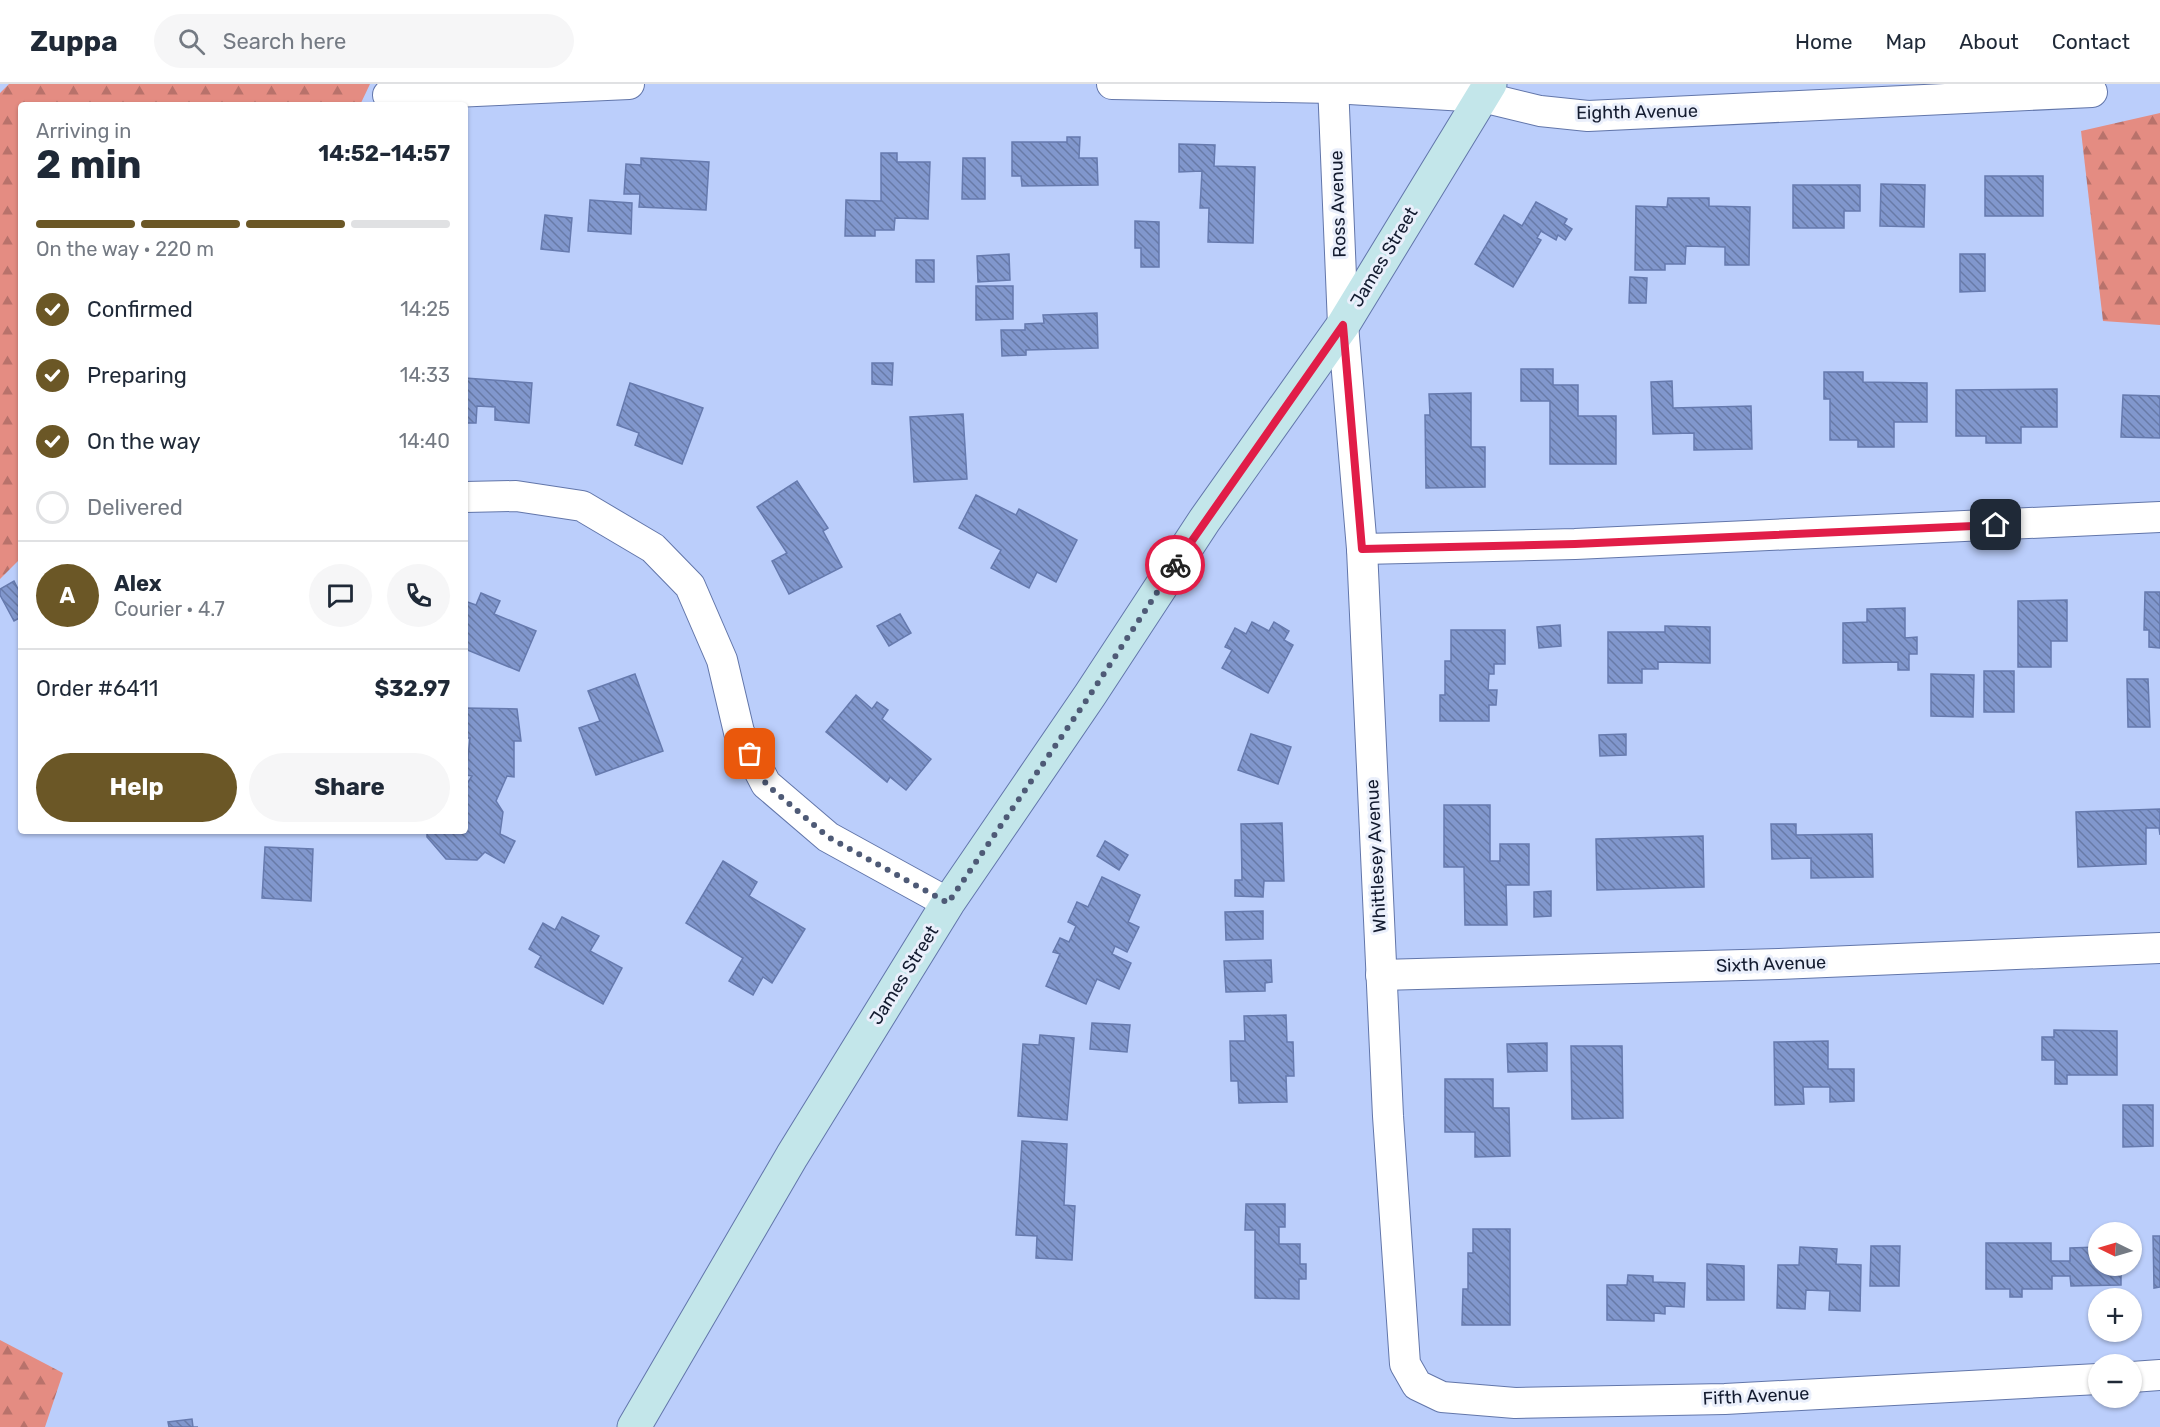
<!DOCTYPE html>
<html lang="en">
<head>
<meta charset="utf-8">
<style>
	body { margin:0; font-family:Rubik,sans-serif; background:#f6f6f7; color:#1f2937; height:100vh; display:flex; flex-direction:column; font-size:22px; white-space:nowrap }
	* { box-sizing:border-box; margin:0 }
	p { font-size:20px; color:#747a83 }
	.icon { flex:none; width:33px; height:33px; fill:none; stroke:currentColor; stroke-width:2; stroke-linecap:round; stroke-linejoin:round }
	.map { position:relative; flex:1; overflow:hidden }
	.drawer { position:absolute; left:18px; top:18px; width:450px; height:732px; display:flex; flex-direction:column; background:#fff; border-radius:6px; box-shadow:0 2px 4px #0004 }
	.drawer>* { flex:none }
	.needle { width:39px; rotate:275deg }
	.fabs { position:absolute; left:2088px; top:1138px; display:grid; gap:12px }
	.fabs a { display:grid; place-items:center; width:54px; height:54px; border-radius:50%; background:#fff; box-shadow:0 2px 4px #0004; font-size:30px }
	.pin { position:absolute; display:grid; place-items:center; width:51px; height:51px; color:#fff; margin:-26px; border-radius:12px; box-shadow:0 3px 9px #0006 }
	.courier { position:absolute; display:grid; place-items:center; width:60px; height:60px; margin:-30px; border:4px solid #e11d48; border-radius:50%; background:#fff; color:#222; box-shadow:0 2px 8px #0007 }
	.summary em { font-style:normal; font-weight:700 }
	.summary div { display:flex; flex-direction:column-reverse }
	.summary { display:flex; align-items:center; justify-content:space-between; height:102px; padding:0 18px }
	h1 { font-size:39px; font-weight:700; line-height:45px }
	.bar { display:grid; grid-template-columns:repeat(4,1fr); gap:9px 6px; align-content:center; height:72px; padding:0 18px }
	.bar i { height:8px; border-radius:4px; background:#e0e1e3 }
	.bar .current { background:#6b5726 }
	.bar p { grid-column:span 4 }
	.line { display:flex; align-items:center; gap:15px; padding:0 18px; border-top:2px solid #e0e1e3 }
	.line div { flex:1 }
	.round { display:grid; place-items:center; flex:none; width:63px; height:63px; border-radius:32px; background:#f6f6f7 }
	ol { padding:0 18px; list-style:none }
	li { display:flex; align-items:center; gap:18px; height:66px }
	li p { margin-inline-start:auto }
	li .icon { padding:6px; border-radius:50%; background:#6b5726; color:#fff; stroke-width:4 }
	li:last-child { color:#747a83 }
	li i { width:33px; height:33px; border:3px solid #e0e1e3; border-radius:50% }
	.primary-button { display:flex; gap:12px; margin-top:auto; padding:12px 18px }
	.primary-button a { flex:1; height:69px; border-radius:36px; background:#6b5726; color:#fff; font-size:24px; font-weight:700; line-height:69px; text-align:center }
	.primary-button a+a { background:#f6f6f7; color:#1f2937 }
	header { display:flex; align-items:center; gap:36px; box-sizing:border-box; height:84px; padding:0 30px; background:#fff; border-bottom:2px solid #e0e1e3 }
	header strong { font-size:28px }
	nav { display:flex; gap:33px; margin-inline-start:auto; font-size:21px }
	.search { width:420px; height:54px; background:#f6f6f7; display:flex; align-items:center; gap:15px; box-sizing:border-box; padding:0 21px; border-radius:33px; color:#747a83; font-size:22px }
	.map>svg:first-child { display:block }
</style>
</head>
<body>
<header>
<strong>Zuppa</strong>
<div class="search"><svg class="icon" aria-label="search" viewBox="0 0 24 24"><circle cx="10" cy="10" r="6"/><path d="M15 15l6 6"/></svg>Search here</div>
<nav><a>Home</a><a>Map</a><a>About</a><a>Contact</a></nav>
</header>
<div class="map">
<svg width="2160" height="1343" viewBox="0 0 2160 1343">
	<defs>
		<pattern id="forest-firs" width="22" height="20" patternUnits="userSpaceOnUse" patternTransform="scale(1.5)"><rect width="22" height="20" fill="#e48c82"/><path d="M5 1l3.5 6h-7zM16 11l3.5 6h-7z" fill="#b8726b"/></pattern>
		<pattern id="building-back-hatch" width="6" height="6" patternUnits="userSpaceOnUse" patternTransform="scale(1.5)"><rect width="6" height="6" fill="#8197cd"/><path d="M-1 5l2 2M0 0l6 6M5-1l2 2" fill="none" stroke="#687aa7"/></pattern>
	</defs>
	<rect width="100%" height="100%" fill="#bbcefb"/>
	<g fill="url(#forest-firs)">
		<polygon points="9,0 370,0 360,21 21,21 21,474 0,495 0,9"/>
		<polygon points="2160,29 2160,241 2103,237 2081,47"/>
		<polygon points="0,1256 63,1289 45,1343 0,1343"/>
	</g>
	<g fill="url(#building-back-hatch)" stroke="#667aae" stroke-width="1.5">
		<polygon points="1067,53 1080,53 1079,74 1097,74 1098,101 1022,102 1021,92 1012,92 1012,58 1067,58"/>
		<polygon points="1179,60 1215,61 1214,82 1255,83 1253,159 1208,158 1209,124 1200,124 1202,87 1179,88"/>
		<polygon points="881,69 897,69 897,78 930,78 928,135 895,134 894,146 875,146 875,152 845,152 846,116 881,117"/>
		<polygon points="641,74 709,78 706,126 639,123 640,110 624,110 626,80 641,81"/>
		<polygon points="963,74 985,74 985,115 962,115"/>
		<rect x="1985" y="92" width="58" height="40"/>
		<polygon points="1881,100 1925,101 1924,143 1880,142"/>
		<polygon points="1793,101 1860,101 1860,127 1844,127 1844,144 1793,144"/>
		<polygon points="1668,114 1709,114 1709,122 1750,123 1749,181 1725,181 1725,163 1686,162 1685,180 1665,180 1665,186 1635,186 1636,122 1667,123"/>
		<polygon points="590,116 632,119 631,150 588,147"/>
		<polygon points="1536,118 1567,135 1564,140 1572,145 1565,156 1558,151 1556,156 1541,147 1537,154 1541,156 1513,203 1475,180 1504,131 1522,142"/>
		<polygon points="545,131 572,134 569,168 541,165"/>
		<polygon points="1135,137 1159,138 1159,183 1141,183 1141,164 1135,164"/>
		<polygon points="1009,170 1010,196 978,198 977,172"/>
		<polygon points="1960,170 1985,170 1985,207 1960,208"/>
		<rect x="916" y="176" width="18" height="22"/>
		<polygon points="1630,193 1647,194 1646,219 1629,219"/>
		<polygon points="976,202 1013,202 1013,235 976,236"/>
		<polygon points="1097,229 1098,264 1026,266 1026,271 1002,272 1001,246 1025,246 1025,240 1044,239 1043,231"/>
		<polygon points="872,279 893,279 892,301 872,300"/>
		<polygon points="1521,285 1553,285 1553,301 1578,301 1578,332 1616,332 1616,380 1550,380 1550,317 1521,317"/>
		<polygon points="1824,288 1863,288 1863,298 1927,299 1927,338 1894,338 1894,363 1858,363 1858,356 1830,356 1830,315 1824,315"/>
		<polygon points="465,294 532,299 529,339 495,336 495,323 477,322 476,339 465,339"/>
		<polygon points="1672,297 1673,324 1751,322 1752,365 1694,366 1694,349 1653,350 1651,298"/>
		<polygon points="630,299 703,324 682,380 635,361 639,349 617,341"/>
		<polygon points="2057,305 2057,343 2021,343 2021,359 1986,359 1986,352 1956,352 1956,306"/>
		<polygon points="1471,309 1471,363 1485,363 1485,403 1426,404 1425,331 1430,331 1429,310"/>
		<polygon points="2123,311 2160,312 2160,354 2121,353"/>
		<polygon points="963,330 967,395 914,398 910,333"/>
		<polygon points="797,397 828,444 823,447 842,483 789,510 772,477 787,469 757,423"/>
		<polygon points="976,411 1016,431 1019,425 1077,456 1056,498 1037,488 1029,504 991,484 1001,466 959,444"/>
		<polygon points="14,497 21,511 21,533 14,537 0,511 0,505"/>
		<polygon points="2145,508 2160,508 2160,564 2149,563 2149,546 2144,546"/>
		<polygon points="481,509 500,517 494,530 536,547 519,587 465,565 465,517 476,521"/>
		<polygon points="2067,516 2067,557 2051,557 2051,583 2018,583 2018,517"/>
		<polygon points="1905,524 1905,554 1917,553 1917,570 1909,570 1909,586 1898,586 1898,578 1843,579 1843,539 1867,538 1867,525"/>
		<polygon points="900,530 911,549 889,562 877,542"/>
		<polygon points="1252,538 1269,547 1274,538 1289,547 1284,556 1293,561 1268,609 1222,584 1232,566 1225,563 1235,544 1246,550"/>
		<polygon points="1560,541 1561,562 1539,564 1537,543"/>
		<polygon points="1665,542 1710,543 1710,579 1658,578 1658,585 1642,585 1642,599 1608,599 1608,548 1665,548"/>
		<polygon points="1451,546 1505,546 1505,580 1494,580 1494,590 1489,590 1488,606 1497,606 1496,621 1489,621 1489,637 1440,637 1440,611 1445,611 1445,577 1451,577"/>
		<rect x="1984" y="587" width="30" height="41"/>
		<polygon points="635,590 663,667 596,691 579,644 600,637 588,607"/>
		<polygon points="1931,590 1974,591 1973,633 1931,632"/>
		<polygon points="2127,595 2148,595 2150,643 2128,643"/>
		<polygon points="856,611 872,625 877,618 888,626 882,635 931,675 906,706 890,693 887,698 826,648"/>
		<polygon points="465,624 517,625 521,657 514,657 514,693 507,692 496,717 503,728 500,750 515,757 504,779 485,768 477,776 446,775 427,753 427,747 465,747 465,703 472,692 466,691 470,654 465,654"/>
		<polygon points="1251,650 1291,663 1278,700 1238,686"/>
		<polygon points="1626,650 1626,671 1600,672 1599,651"/>
		<polygon points="1444,721 1490,721 1490,777 1500,777 1500,760 1529,760 1529,801 1506,801 1507,841 1465,841 1464,783 1444,783"/>
		<polygon points="2160,725 2160,751 2159,744 2146,744 2146,780 2078,783 2076,728"/>
		<polygon points="1282,739 1284,797 1264,797 1263,813 1235,812 1235,796 1242,796 1241,740"/>
		<polygon points="1771,740 1796,740 1796,751 1872,750 1873,793 1811,794 1811,774 1772,775"/>
		<polygon points="1703,752 1704,803 1597,806 1596,755"/>
		<polygon points="1105,757 1128,771 1119,786 1097,772"/>
		<polygon points="265,763 313,765 311,817 262,814"/>
		<polygon points="723,777 757,798 749,812 805,845 772,899 763,893 753,911 729,897 743,874 686,839"/>
		<polygon points="1102,793 1140,811 1128,838 1139,843 1127,868 1115,862 1112,870 1131,879 1119,905 1097,895 1086,920 1046,902 1060,870 1053,868 1060,854 1069,858 1076,842 1068,838 1077,818 1088,823"/>
		<polygon points="1551,807 1551,832 1534,833 1534,808"/>
		<polygon points="1263,827 1263,855 1226,856 1225,828"/>
		<polygon points="562,833 599,852 590,867 622,884 603,920 535,883 541,872 529,865 543,839 555,846"/>
		<polygon points="1271,876 1272,898 1265,899 1265,907 1226,908 1224,877"/>
		<polygon points="1286,931 1287,958 1293,958 1294,992 1286,992 1287,1018 1239,1019 1238,997 1231,997 1230,957 1245,957 1244,932"/>
		<polygon points="1092,939 1130,941 1127,968 1090,965"/>
		<polygon points="2054,946 2117,947 2117,991 2067,991 2067,1000 2055,1000 2055,976 2042,976 2042,953 2054,953"/>
		<polygon points="1040,951 1074,954 1067,1036 1018,1032 1023,960 1039,961"/>
		<polygon points="1828,957 1828,985 1854,985 1854,1017 1830,1018 1830,1003 1803,1003 1804,1020 1775,1021 1774,958"/>
		<polygon points="1547,959 1547,987 1508,988 1507,960"/>
		<polygon points="1571,962 1622,962 1623,1034 1572,1035"/>
		<polygon points="1445,995 1493,995 1493,1024 1509,1024 1510,1072 1475,1073 1475,1048 1445,1048"/>
		<polygon points="2123,1021 2153,1021 2153,1062 2123,1063"/>
		<polygon points="1022,1057 1067,1060 1064,1121 1075,1122 1072,1176 1036,1174 1037,1152 1016,1151"/>
		<polygon points="1246,1120 1285,1120 1285,1143 1279,1143 1279,1160 1300,1160 1300,1180 1306,1180 1306,1195 1299,1195 1299,1215 1255,1214 1255,1146 1245,1146"/>
		<polygon points="1473,1145 1510,1145 1510,1241 1462,1241 1463,1205 1468,1205 1468,1169 1473,1169"/>
		<polygon points="2153,1152 2160,1152 2160,1203 2154,1204"/>
		<polygon points="1986,1159 2051,1159 2051,1177 2070,1177 2070,1164 2098,1163 2098,1182 2121,1182 2121,1201 2071,1202 2070,1192 2052,1192 2052,1205 2022,1205 2022,1213 2010,1213 2010,1205 1986,1205"/>
		<polygon points="1871,1162 1900,1162 1899,1202 1870,1202"/>
		<polygon points="1800,1163 1837,1165 1836,1180 1861,1181 1860,1227 1829,1226 1830,1207 1806,1206 1805,1225 1777,1224 1778,1181 1799,1181"/>
		<polygon points="1707,1180 1744,1182 1744,1216 1707,1216"/>
		<polygon points="1628,1191 1653,1192 1653,1198 1685,1199 1684,1223 1665,1222 1665,1230 1654,1229 1654,1237 1607,1236 1607,1201 1627,1201"/>
		<polygon points="192,1335 193,1343 198,1343 169,1343 168,1338"/>
	</g>
	<g fill="none" stroke-linecap="round" stroke-linejoin="round">
		<defs>
			<g id="street">
				<polyline points="1112,0 1333,4 1482,13 1540,27 1588,32 2092,8"/>
				<polyline points="1333,0 1343,241 1362,465 1388,1032 1405,1280 1417,1301 1442,1313 1515,1319 1725,1315 2098,1295"/>
				<polyline points="388,11 629,0"/>
				<polyline points="465,413 516,412 582,422 653,464 690,502 722,576 739,648 766,700 828,753 948,819"/>
				<polyline points="1362,465 1575,460 2160,433"/>
				<polyline points="1381,891 1779,880 2160,864"/>
				<polyline points="2132,1293 2160,1291"/>
			</g>
			<polyline id="secondary" points="634,1343 792,1072 948,819 1090,611 1204,437 1343,241 1490,0"/>
		</defs>
		<use href="#street" stroke="#6276aa" stroke-width="32"/>
		<use href="#secondary" stroke="#6276aa" stroke-width="35"/>
		<use href="#street" stroke="#fff" stroke-width="30"/>
		<use href="#secondary" stroke="#c3e6ea" stroke-width="33"/>
	</g>
	<g fill="none" stroke-linecap="round" stroke-linejoin="round">
		<polyline stroke="#4e5a76" stroke-width="6" stroke-dasharray="0 10.8" points="750,670 766,700 828,753 948,819 1090,611 1175,481"/>
		<polyline stroke="#e11d48" stroke-width="8" points="1175,481 1343,241 1362,465 1575,460 1996,441"/>
	</g>
	<g text-anchor="middle" stroke-width="6" stroke-linejoin="round" paint-order="stroke">
		<g font-size="18" fill="#131b2f" stroke="#eaeffb">
			<text transform="translate(1637 28) rotate(-1)" y="6">Eighth Avenue</text>
			<text transform="translate(1338 120) rotate(-92)" y="6">Ross Avenue</text>
			<text transform="translate(1384 173) rotate(-59)" y="6">James Street</text>
			<text transform="translate(1376 772) rotate(-93)" y="6">Whittlesey Avenue</text>
			<text transform="translate(1771 880) rotate(-2)" y="6">Sixth Avenue</text>
			<text transform="translate(904 891) rotate(-58)" y="6">James Street</text>
			<text transform="translate(1756 1312) rotate(-3)" y="6">Fifth Avenue</text>
		</g>
	</g>
</svg>
<div class="fabs">
<a><svg class="needle" viewBox="-14 -14 28 28"><path d="M0-13l5 13h-10z" fill="#e53935"/><path d="M0 13l5-13h-10z" fill="#747a83"/></svg></a>
<a>+</a>
<a>−</a>
</div>
<div class="pin" style="left:750px;top:670px;background:#ea580c"><svg class="icon" aria-label="bag" viewBox="0 0 24 24"><path d="M5 8h14l-1 12H6zM9 8a3 3 0 0 1 6 0"/></svg></div>
<div class="pin" style="left:1996px;top:441px;background:#1f2937"><svg class="icon" aria-label="home" viewBox="0 0 24 24"><path d="M3 11l9-7 9 7M6 9v11h12V9"/></svg></div>
<div class="courier" style="left:1175px;top:481px"><svg class="icon" aria-label="bike" viewBox="0 0 24 24"><circle cx="6" cy="16" r="4"/><circle cx="18" cy="16" r="4"/><path d="M6 16l4-8h5l3 8M10 8l3 8H6M13 5h3"/></svg></div>
<section class="drawer">
<div class="summary"><div><h1>2 min</h1><p>Arriving in</p></div><em>14:52–14:57</em></div>
<div class="bar"><i class="current"></i><i class="current"></i><i class="current"></i><i></i><p>On the way · 220 m</p></div>
<ol>
<li><svg class="icon" aria-label="check" viewBox="0 0 24 24"><path d="M5 12l5 5 9-10"/></svg>Confirmed<p>14:25</p></li>
<li><svg class="icon" aria-label="check" viewBox="0 0 24 24"><path d="M5 12l5 5 9-10"/></svg>Preparing<p>14:33</p></li>
<li><svg class="icon" aria-label="check" viewBox="0 0 24 24"><path d="M5 12l5 5 9-10"/></svg>On the way<p>14:40</p></li>
<li><i></i>Delivered</li>
</ol>
<div class="line" style="height:108px"><b class="round" style="background:#6b5726;color:#fff">A</b><div><b>Alex</b><p>Courier · 4.7</p></div><a class="round"><svg class="icon" aria-label="chat" viewBox="0 0 24 24"><path d="M4 5h16v11H9l-5 4z"/></svg></a><a class="round"><svg class="icon" aria-label="phone" viewBox="0 0 24 24"><path d="M5 4h4l2 5-3 2q2 4 5 5l2-3 5 2v4C11 20 4 13 5 4z"/></svg></a></div>
<div class="line" style="height:78px"><div>Order #6411</div><b>$32.97</b></div>
<div class="primary-button"><a>Help</a><a>Share</a></div>
</section>
</div>
</body>
</html>
